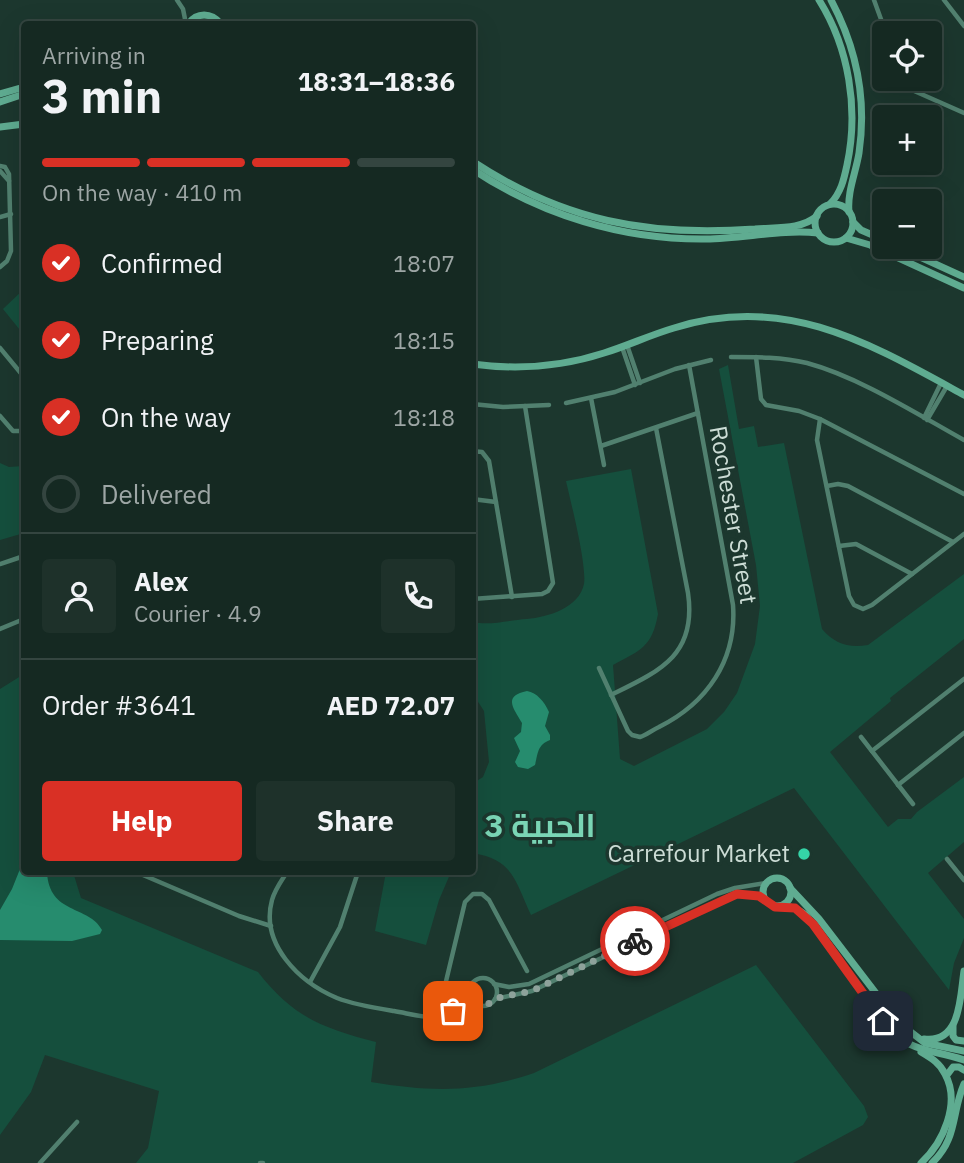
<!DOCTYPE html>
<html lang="en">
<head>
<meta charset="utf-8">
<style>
	body { margin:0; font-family:"IBM Plex Sans",Cairo,sans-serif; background:#1e312a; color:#f1f3f6; height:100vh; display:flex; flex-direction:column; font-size:26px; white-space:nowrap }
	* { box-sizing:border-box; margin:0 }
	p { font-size:23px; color:#9da6a5 }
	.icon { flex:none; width:38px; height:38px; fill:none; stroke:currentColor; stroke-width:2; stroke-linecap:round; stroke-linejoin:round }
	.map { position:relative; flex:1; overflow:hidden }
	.details { position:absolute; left:21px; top:21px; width:455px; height:854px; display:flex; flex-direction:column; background:#152922; border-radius:7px; box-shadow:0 7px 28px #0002,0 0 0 2px #344540 }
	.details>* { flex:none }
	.buttons { position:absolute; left:872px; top:21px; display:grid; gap:14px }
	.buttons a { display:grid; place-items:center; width:70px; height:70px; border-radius:7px; background:#152922; box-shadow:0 7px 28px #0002,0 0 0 2px #344540; font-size:35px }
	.pin { position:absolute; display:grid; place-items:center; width:60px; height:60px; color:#fff; margin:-30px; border-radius:14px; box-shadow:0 4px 10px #0006 }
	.courier { position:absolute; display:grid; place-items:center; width:70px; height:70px; margin:-35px; border:5px solid #d93025; border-radius:50%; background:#fff; color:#222; box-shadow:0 2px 9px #0007 }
	.head em { font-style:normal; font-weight:700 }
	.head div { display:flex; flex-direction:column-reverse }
	.head { display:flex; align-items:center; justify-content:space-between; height:119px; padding:0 21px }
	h1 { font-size:46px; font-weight:700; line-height:52px }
	.bar { display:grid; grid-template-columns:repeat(4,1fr); gap:10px 7px; align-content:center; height:84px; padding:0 21px }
	.bar i { height:9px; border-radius:5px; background:#344540 }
	.bar .active { background:#d93025 }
	.bar p { grid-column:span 4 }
	.line { display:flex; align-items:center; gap:18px; padding:0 21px; border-top:2px solid #344540 }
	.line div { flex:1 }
	.round { display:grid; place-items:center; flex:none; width:74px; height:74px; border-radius:7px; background:#1e312a }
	ol { padding:0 21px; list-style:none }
	li { display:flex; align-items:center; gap:21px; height:77px }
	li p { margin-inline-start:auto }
	li .icon { padding:7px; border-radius:50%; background:#d93025; color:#fff; stroke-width:4 }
	li:last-child { color:#9da6a5 }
	li i { width:38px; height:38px; border:4px solid #344540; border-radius:50% }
	.cta { display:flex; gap:14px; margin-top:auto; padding:14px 21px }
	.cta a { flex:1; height:80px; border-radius:7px; background:#d93025; color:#fff; font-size:28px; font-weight:700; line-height:80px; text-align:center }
	.cta a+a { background:#1e312a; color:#f1f3f6 }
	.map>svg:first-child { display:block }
</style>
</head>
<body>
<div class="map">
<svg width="964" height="1163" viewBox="0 0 964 1163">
	<rect width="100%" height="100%" fill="#1c372e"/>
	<g fill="#154f3d">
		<polygon points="24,289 24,335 3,309"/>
		<path d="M728,365L739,429L754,426L758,447L784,443L822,629C835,644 848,648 868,645L964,574V639L890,698L891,701L830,752L888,827L898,819H911L917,812L964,777V842L928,873L964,919V938L954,963L949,990L794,788L531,915C515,881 514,860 473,853L472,784L483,777L489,762L484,711L473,694V622C489,626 510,620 527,619C548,617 579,608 584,584C587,565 571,503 566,481L631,469L658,614C652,647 641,650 613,665L620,759L634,766L707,729L724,712L737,693L755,644L760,606L756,565L719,369Z"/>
		<polygon points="0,463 9,467 24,466 24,533 0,540"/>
		<path d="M24,674V872H73L81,898L258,972C293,1017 322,1028 376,1042L371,1082C431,1092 476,1093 534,1073L756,965L864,1106L868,1117L863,1125L793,1163H136L148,1148L159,1091L45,1055L31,1092L0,1135V689Z"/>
		<polygon points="386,872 451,872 439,900 426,945 375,931"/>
	</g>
	<g fill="#268c6e">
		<path d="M527,691C537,693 544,701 549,712L545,726L550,735V740C537,745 538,754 535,765L528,769L518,767L515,762L520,751L514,738L521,732L522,723C514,709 502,696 527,691Z"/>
		<path d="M24,859V872H47C49,915 89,905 102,930L100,934L72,941L0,940V910L12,889Z"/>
	</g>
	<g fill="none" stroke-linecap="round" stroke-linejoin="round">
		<g stroke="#51806f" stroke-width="4.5">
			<polyline points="177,0 183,9 186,24"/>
			<polyline points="874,0 886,33"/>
			<polyline points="944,0 964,26"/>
			<polyline points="900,79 912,90 964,113"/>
			<polyline points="0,166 5,167 9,174 11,251 7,261 0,267"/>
			<polyline points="0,171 9,181"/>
			<polyline points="0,217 11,214"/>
			<polyline points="627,345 640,383"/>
			<polyline points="622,347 635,385"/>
			<polyline points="0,348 24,377"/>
			<path d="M731,357C757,357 782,357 807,363C859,377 917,414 964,440"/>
			<polyline points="756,357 761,399 766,405 799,411 820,419 964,494"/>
			<polyline points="591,398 604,465"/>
			<polyline points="566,403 615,392 675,369 711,360"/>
			<polyline points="472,404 503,407 549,405"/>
			<polyline points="0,416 13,431 20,431 24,428"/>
			<polyline points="924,418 941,383"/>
			<polyline points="820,419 817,440 849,596 854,605 863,609 872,605 964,534"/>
			<polyline points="927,420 947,386"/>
			<polyline points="601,446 698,413"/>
			<polyline points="472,451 482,452 489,461 512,597"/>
			<polyline points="827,486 838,484 848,486 953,542"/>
			<polyline points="472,499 496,502"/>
			<polyline points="839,546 856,544 912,574"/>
			<polyline points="0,564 24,556"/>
			<polyline points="472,599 542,594 548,591 553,583 525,406"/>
			<polyline points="0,629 24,619"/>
			<path d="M599,668L628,731L632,735L640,737C647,735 652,730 659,727C707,703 737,660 733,605L689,365"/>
			<path d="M611,695C660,671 697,655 688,593L656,428"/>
			<polyline points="861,737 913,804"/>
			<polyline points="872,751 964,679"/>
			<polyline points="898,785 964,733"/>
			<polyline points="947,859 964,880"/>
			<polyline points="136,872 239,916 271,926"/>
			<path d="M287,872C282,880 275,889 272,900C260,944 299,982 337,998C355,1005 375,1008 394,1011C407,1013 422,1018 436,1017C450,1016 461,1006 476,1004"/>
			<circle cx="483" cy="992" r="14"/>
			<polyline points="310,982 340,927 358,872"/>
			<polyline points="494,984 509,987 529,984 717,894 735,888 766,883"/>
			<polyline points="442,998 465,902 473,894 482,894 489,900 527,971"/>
			<polyline points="495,999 532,991 734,895 748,894 764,899"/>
			<polyline points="459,1007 469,990"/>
			<polyline points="40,1163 77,1122"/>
			<polyline points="260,1163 263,1163"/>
		</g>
		<g stroke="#5fac91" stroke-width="7">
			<path d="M819,0C849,48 859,109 847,165C844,179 841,193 830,204"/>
			<path d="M831,0C856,47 867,99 859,153C856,172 847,192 849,212"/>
			<path d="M188,24C197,12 211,12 221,24"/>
			<polyline points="0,94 24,87"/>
			<polyline points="0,102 24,94"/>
			<polyline points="0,127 24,124"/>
			<path d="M472,161C563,221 648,237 755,229C775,227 801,230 817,216"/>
			<path d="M472,169C541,215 623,240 706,239C743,239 781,229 818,233"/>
			<circle cx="834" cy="223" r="19"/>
			<polyline points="853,222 861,230 884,240"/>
			<polyline points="846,238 870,245 964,288"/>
			<polyline points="898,247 964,277"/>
			<path d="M472,364C517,370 561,367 604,353C627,346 650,335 674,328C785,293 869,343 964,395"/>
			<circle cx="777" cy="892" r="14"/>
			<polyline points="790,888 819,919 898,1022 925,1043 964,1051"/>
			<path d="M783,906L795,908L806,915L883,1021C910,1054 928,1048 964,1060"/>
			<polyline points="953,1026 953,1036 956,1040 964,1041"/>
			<path d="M924,1039C961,1044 960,997 964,971"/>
			<polyline points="947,1075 953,1067 959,1067 964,1070"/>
			<path d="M921,1163C943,1143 961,1103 945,1074C940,1063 931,1058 921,1052"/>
			<path d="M932,1163C958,1138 951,1114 964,1084"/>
		</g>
	</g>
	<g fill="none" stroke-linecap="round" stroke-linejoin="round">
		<polyline stroke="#8ea29b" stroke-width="7" stroke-dasharray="0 12.6" points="453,1011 467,1005 484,1006 501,997 532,991 635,941"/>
		<polyline stroke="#d93025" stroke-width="9" points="635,941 737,894 759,896 775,907 795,908 813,924 883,1021"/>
	</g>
	<circle fill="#35d4a7" stroke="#1c372e" stroke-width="2.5" cx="804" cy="854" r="7"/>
	<g text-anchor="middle" stroke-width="7" stroke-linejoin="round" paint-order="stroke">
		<g font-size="24" fill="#ccdcd5" stroke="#1c372e">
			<text transform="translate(733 515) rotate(80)" y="8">Rochester Street</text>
		</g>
		<g font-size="24" fill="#ccdcd5" stroke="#1c372e" text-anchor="end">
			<text x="790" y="862">Carrefour Market</text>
		</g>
		<g font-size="32" font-weight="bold" fill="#7ad5b5" stroke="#1c372e">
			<text x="540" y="837">الحبية 3</text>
		</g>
	</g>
</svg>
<div class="buttons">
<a><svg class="icon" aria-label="locate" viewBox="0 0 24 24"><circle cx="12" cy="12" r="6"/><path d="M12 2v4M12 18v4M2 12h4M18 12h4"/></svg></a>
<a>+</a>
<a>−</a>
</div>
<div class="pin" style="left:453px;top:1011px;background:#ea580c"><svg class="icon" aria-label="bag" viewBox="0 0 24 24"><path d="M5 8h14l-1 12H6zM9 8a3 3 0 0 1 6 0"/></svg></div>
<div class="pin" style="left:883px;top:1021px;background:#1f2937"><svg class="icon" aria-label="home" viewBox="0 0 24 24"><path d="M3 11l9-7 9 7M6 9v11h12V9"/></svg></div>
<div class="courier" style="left:635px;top:941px"><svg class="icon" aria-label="bike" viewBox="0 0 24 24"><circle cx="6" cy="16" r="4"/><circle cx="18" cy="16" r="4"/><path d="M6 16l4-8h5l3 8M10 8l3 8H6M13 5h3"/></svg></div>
<section class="details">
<div class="head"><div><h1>3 min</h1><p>Arriving in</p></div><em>18:31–18:36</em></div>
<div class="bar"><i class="active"></i><i class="active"></i><i class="active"></i><i></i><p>On the way · 410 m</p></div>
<ol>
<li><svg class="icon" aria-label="check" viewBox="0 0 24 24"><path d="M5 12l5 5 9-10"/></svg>Confirmed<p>18:07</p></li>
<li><svg class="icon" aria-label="check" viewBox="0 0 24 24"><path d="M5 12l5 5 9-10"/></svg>Preparing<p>18:15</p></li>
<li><svg class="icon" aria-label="check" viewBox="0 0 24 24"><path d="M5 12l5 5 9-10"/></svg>On the way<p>18:18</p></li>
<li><i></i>Delivered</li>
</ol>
<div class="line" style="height:126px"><a class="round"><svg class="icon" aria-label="person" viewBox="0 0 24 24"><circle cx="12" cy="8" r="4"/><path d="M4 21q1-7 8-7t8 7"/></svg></a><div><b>Alex</b><p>Courier · 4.9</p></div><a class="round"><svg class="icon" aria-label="phone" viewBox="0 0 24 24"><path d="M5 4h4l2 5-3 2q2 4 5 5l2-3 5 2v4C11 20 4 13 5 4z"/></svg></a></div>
<div class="line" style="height:91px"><div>Order #3641</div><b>AED 72.07</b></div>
<div class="cta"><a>Help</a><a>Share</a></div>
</section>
</div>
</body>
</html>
